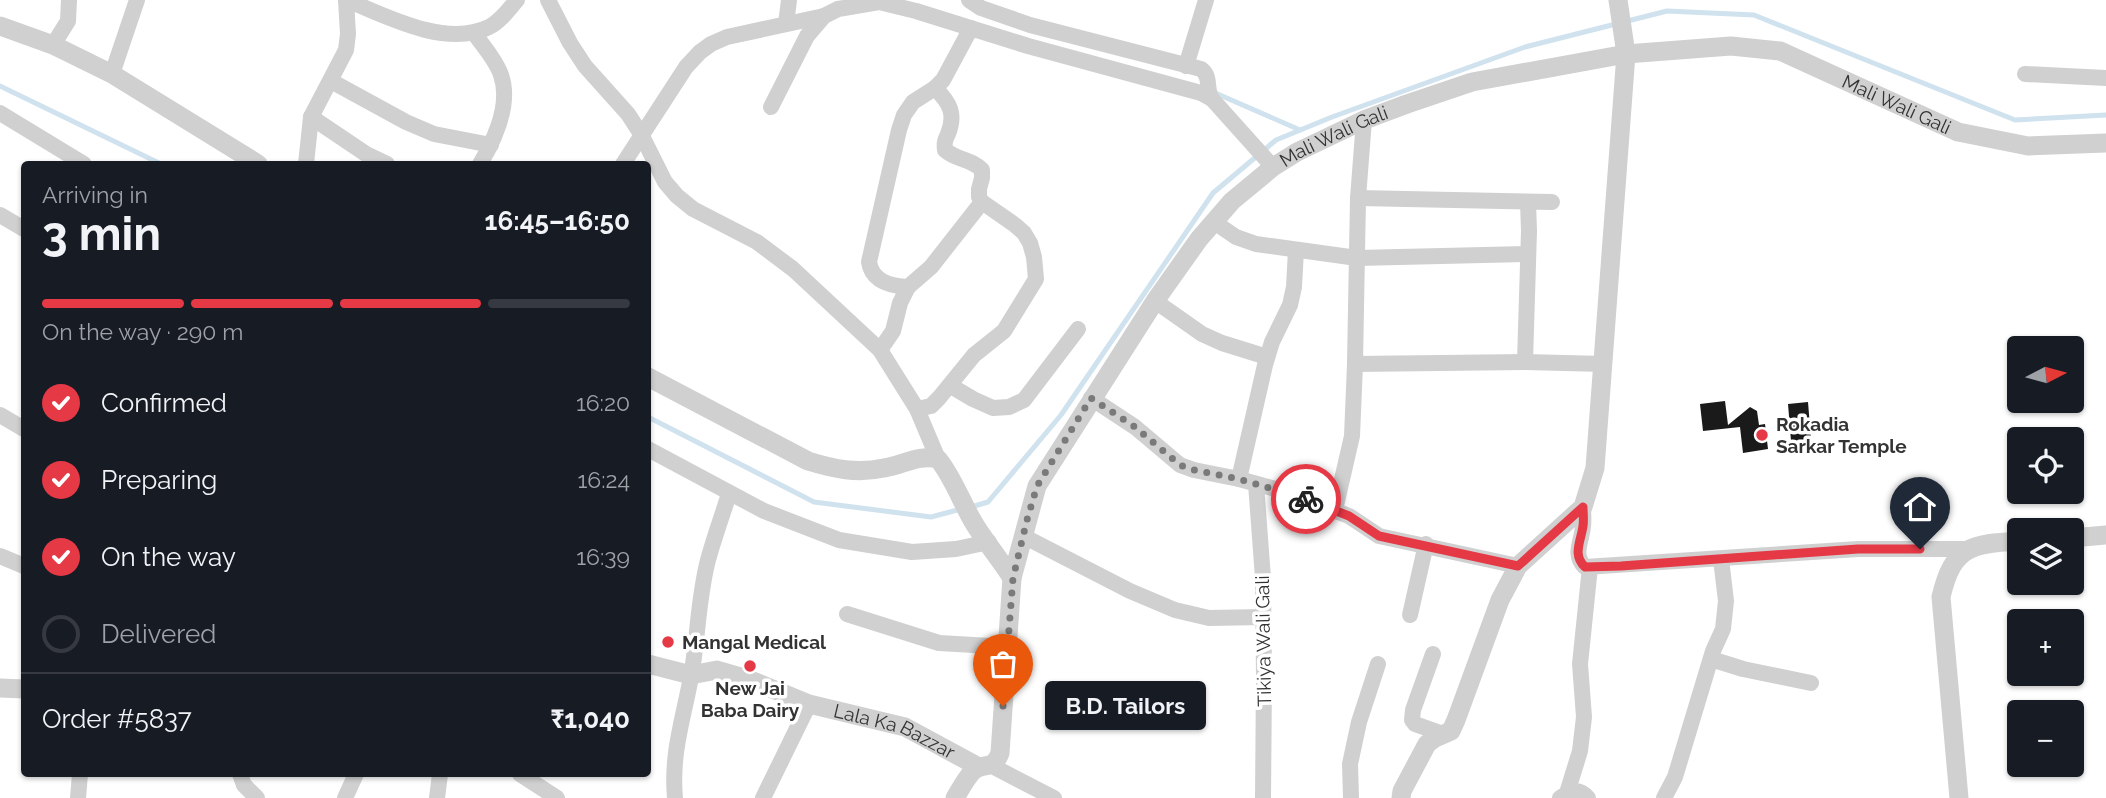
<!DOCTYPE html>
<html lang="en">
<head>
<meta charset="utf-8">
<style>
	body { margin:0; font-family:Raleway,sans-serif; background:#242831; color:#f1f3f6; height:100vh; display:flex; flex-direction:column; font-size:26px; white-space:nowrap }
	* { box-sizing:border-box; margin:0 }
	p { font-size:23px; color:#9ea1a6 }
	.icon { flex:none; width:38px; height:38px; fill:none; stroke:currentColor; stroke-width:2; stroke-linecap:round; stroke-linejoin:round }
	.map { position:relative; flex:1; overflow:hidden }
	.side { position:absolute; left:21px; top:161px; width:630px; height:616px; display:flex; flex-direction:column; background:#171b24; border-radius:7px; box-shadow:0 2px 5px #0004 }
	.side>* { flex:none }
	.needle { width:46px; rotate:84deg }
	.controls { position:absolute; left:2007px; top:336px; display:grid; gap:14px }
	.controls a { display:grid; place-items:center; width:77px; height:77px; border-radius:7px; background:#171b24; box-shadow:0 2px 5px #0004; font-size:35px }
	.pin { position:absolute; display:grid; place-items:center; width:60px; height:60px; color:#fff; margin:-72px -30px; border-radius:50% 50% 50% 0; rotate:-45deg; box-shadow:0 0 7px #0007 }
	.pin .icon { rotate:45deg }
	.courier { position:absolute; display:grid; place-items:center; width:70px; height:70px; margin:-35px; border:5px solid #e63946; border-radius:50%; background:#fff; color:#222; box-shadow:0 2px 9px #0007 }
	.bubble { position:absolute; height:49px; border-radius:7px; background:#171b24; box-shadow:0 2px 5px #0004; font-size:23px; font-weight:700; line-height:49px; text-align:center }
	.summary em { font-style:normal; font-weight:700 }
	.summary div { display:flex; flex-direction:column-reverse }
	.summary { display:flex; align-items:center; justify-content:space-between; height:119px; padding:0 21px }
	h1 { font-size:46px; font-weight:700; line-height:52px }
	.bar { display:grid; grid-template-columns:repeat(4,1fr); gap:10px 7px; align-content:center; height:84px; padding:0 21px }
	.bar i { height:9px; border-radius:5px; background:#363941 }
	.bar .active { background:#e63946 }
	.bar p { grid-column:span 4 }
	.line { display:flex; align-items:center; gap:18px; padding:0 21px; border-top:2px solid #363941 }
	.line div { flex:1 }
	ol { padding:0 21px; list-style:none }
	li { display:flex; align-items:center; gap:21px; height:77px }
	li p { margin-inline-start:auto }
	li .icon { padding:7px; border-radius:50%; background:#e63946; color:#fff; stroke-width:4 }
	li:last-child { color:#9ea1a6 }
	li i { width:38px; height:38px; border:4px solid #363941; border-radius:50% }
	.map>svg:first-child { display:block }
</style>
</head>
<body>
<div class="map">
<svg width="2106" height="798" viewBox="0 0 2106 798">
	<rect width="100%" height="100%" fill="#fff"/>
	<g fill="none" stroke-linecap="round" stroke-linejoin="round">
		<g stroke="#cfe2ee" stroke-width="5">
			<polyline points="0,86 161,164"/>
			<polyline points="1213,92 1300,130"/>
			<polyline points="648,417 814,502 931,517 961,509"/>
			<polyline points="971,507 988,502 1061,415 1213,193 1276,140 1332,117 1525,47 1667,11 1754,15 2015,120 2106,115"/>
		</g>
	</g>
	<g fill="#1a1a1a">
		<polygon points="1725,401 1728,425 1750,407 1757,411 1759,425 1765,424 1768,449 1743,453 1740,427 1703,431 1700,404"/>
		<polygon points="1808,402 1812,451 1792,453 1788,404"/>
	</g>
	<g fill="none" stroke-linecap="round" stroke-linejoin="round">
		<g stroke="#d0d0d0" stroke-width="16">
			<path d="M347,0C387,17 447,48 489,27C500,22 509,9 517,0"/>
			<polyline points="548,0 570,43 585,66 628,114 641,134 665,182 677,196 693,209 757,242 793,269 880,350 917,409 938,459"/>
			<path d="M969,0L981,8L1030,25L1201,69C1212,77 1205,89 1212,99L1273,167"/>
			<polyline points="786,24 789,0"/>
			<path d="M474,33C483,46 496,60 501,75C511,104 495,139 480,164"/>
			<polyline points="53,45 68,21 69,0"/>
			<polyline points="1186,66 1206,0"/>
			<polyline points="112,74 137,0"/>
			<polyline points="2025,74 2106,78"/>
			<polyline points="331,81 406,122 434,134 491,145"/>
			<polyline points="771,107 807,36 824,16 838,9 879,2 916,11 1028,46 1201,93 1212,99"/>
			<polyline points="0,113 84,164"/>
			<polyline points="311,117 366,154 387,164"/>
			<polyline points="1364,120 1358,198 1355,364 1525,362 1604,364"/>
			<polyline points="306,164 311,117 346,50 348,34 346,0"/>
			<polyline points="623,164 686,67 700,52 711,44 727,37 824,16"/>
			<polyline points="1358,198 1552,202"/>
			<polyline points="0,215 24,229"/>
			<polyline points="1214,222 1236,237 1256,244 1357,258 1528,254"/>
			<path d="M908,287C891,286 872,282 869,262L899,130L904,115L913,102L935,88L943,80L971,28"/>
			<polyline points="1155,301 1202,334 1222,343 1267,357"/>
			<polyline points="880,350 893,331 900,303 908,287 931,267 982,202"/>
			<polyline points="1525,362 1529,231 1528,202"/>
			<polyline points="951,386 973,399 993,408 1009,407 1024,400 1078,329"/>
			<polyline points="1091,398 1135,427 1180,465 1194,470 1239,479 1283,491 1349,516 1379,536 1518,566"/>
			<path d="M917,409L931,406L939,398L974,355L1004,331L1036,279L1034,257L1030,243L1024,233L1015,225L982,202L979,197V189L982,178V170C972,159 956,160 945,150C944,143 945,140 948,134C956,114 950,103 935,88"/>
			<polyline points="0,415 24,429"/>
			<polyline points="648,449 764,511 839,540 912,552 956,549 989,542"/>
			<polyline points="1239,479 1265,365 1272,342 1290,305 1294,287 1296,250"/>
			<polyline points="1256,484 1263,578 1264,677 1263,798"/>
			<path d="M1583,507C1583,513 1584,520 1583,526C1582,541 1572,555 1585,567L1858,549H1966"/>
			<polyline points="1335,510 1352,436 1355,364"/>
			<polyline points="1023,536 1130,591 1175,610 1209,618 1263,617"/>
			<polyline points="0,556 24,566"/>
			<polyline points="847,614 939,643 1008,647"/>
			<polyline points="1410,615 1426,544"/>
			<polyline points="1433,654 1413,710 1412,720 1415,724 1443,734"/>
			<polyline points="1711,659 1743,669 1811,683"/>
			<polyline points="992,766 1054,798"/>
			<polyline points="240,774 244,785 257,798"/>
			<polyline points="520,774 557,798"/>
			<polyline points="1567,793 1580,751 1584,717 1580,664 1590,567"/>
			<polyline points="78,798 80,774"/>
			<polyline points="345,798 356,774"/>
			<polyline points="437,798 440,774"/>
			<path d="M675,798C671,753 683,720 691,677C698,638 698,598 708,560C714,538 722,516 729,494"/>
			<polyline points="763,798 809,704"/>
			<polyline points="1351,798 1350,764 1359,722 1378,664"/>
			<path d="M1560,798C1570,791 1579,787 1588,798"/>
			<polyline points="1664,798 1675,777 1713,651 1723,629 1726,601 1721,559"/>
		</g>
		<g stroke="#d0d0d0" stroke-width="19">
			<polyline points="0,26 53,45 112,74 258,164"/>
			<path d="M648,377L808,461C834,469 857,474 884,468C903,465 919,454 938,459C954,478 963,507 977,528C988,545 1001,561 1012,578"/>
			<polyline points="2072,538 2106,535"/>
			<path id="s1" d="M648,664L691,675L717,670L748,679L809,704L905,727L979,767"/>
			<polyline points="0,688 24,689"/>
			<path id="s2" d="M955,798C960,790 965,780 972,772C983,761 993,772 1000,753L1012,578L1037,486L1155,301L1199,239L1232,201L1273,167L1297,152L1364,120L1407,104L1472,82L1626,54L1731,46L1780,51L1958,132L2028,146L2106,143"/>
			<polyline points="1401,798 1402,791 1427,744 1435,738 1451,731 1456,720 1500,600 1518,566 1583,507 1595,468 1626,54 1618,0"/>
			<path d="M1959,798L1941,597C1953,545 1972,544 2020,541"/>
		</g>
	</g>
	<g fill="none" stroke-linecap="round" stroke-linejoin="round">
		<polyline stroke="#7a7a7a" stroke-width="7" stroke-dasharray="0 12.6" points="1003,706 1013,578 1027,520 1037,486 1091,398 1135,427 1180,465 1194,470 1239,479 1306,499"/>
		<path stroke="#e63946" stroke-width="9" d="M1306,499L1349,516L1379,536L1518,566L1583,507C1583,513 1584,520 1583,526C1581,541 1572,555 1585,567L1621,566L1858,549H1920"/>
	</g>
	<g fill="#e63946" stroke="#fff" stroke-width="2.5">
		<circle cx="1762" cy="435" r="7"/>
		<circle cx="668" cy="642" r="7"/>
		<circle cx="750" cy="666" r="7"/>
	</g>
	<g text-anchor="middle" stroke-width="7" stroke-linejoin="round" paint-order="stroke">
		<g font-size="19" fill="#333" stroke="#fff">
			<text dy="7" stroke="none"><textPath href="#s2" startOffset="1393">Mali Wali Gali</textPath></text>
			<text dy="7" stroke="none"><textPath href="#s2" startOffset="805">Mali Wali Gali</textPath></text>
			<text transform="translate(1263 641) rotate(-91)" y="7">Tikiya Wali Gali</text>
			<text dy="7" stroke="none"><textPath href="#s1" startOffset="259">Lala Ka Bazzar</textPath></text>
		</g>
		<g font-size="19" font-weight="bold" fill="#333" stroke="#fff" text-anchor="start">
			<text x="1776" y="431">Rokadia<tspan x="1776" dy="22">Sarkar Temple</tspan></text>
			<text x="682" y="649">Mangal Medical</text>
			<text x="750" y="695" text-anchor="middle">New Jai<tspan x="750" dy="22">Baba Dairy</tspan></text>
		</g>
	</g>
</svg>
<div class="controls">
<a><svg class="needle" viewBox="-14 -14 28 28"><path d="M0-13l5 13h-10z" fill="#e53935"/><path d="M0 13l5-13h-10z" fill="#9ea1a6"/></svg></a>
<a><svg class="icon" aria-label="locate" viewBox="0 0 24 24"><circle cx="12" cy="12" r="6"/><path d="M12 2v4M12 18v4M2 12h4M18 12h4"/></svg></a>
<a><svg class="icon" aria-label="layers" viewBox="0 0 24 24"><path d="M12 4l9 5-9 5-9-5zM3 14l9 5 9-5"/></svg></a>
<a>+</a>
<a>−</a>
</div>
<div class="pin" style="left:1003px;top:706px;background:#ea580c"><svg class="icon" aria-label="bag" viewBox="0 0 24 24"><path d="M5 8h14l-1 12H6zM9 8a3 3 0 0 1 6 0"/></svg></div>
<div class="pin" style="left:1920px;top:549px;background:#1f2937"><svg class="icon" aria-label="home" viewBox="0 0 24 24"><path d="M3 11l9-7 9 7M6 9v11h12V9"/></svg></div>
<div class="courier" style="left:1306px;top:499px"><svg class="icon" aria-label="bike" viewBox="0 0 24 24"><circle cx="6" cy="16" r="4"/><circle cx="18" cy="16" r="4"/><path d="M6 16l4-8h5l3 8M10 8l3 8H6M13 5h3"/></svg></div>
<div class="bubble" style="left:1045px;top:681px;width:161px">B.D. Tailors</div>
<section class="side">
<div class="summary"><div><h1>3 min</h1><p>Arriving in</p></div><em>16:45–16:50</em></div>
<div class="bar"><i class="active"></i><i class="active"></i><i class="active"></i><i></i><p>On the way · 290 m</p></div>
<ol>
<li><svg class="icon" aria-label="check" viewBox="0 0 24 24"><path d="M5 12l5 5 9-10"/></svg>Confirmed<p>16:20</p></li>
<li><svg class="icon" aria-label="check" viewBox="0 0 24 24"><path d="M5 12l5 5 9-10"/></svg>Preparing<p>16:24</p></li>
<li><svg class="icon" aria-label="check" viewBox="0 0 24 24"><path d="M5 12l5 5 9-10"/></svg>On the way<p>16:39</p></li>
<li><i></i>Delivered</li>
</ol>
<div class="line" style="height:91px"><div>Order #5837</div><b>₹1,040</b></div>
</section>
</div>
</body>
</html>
